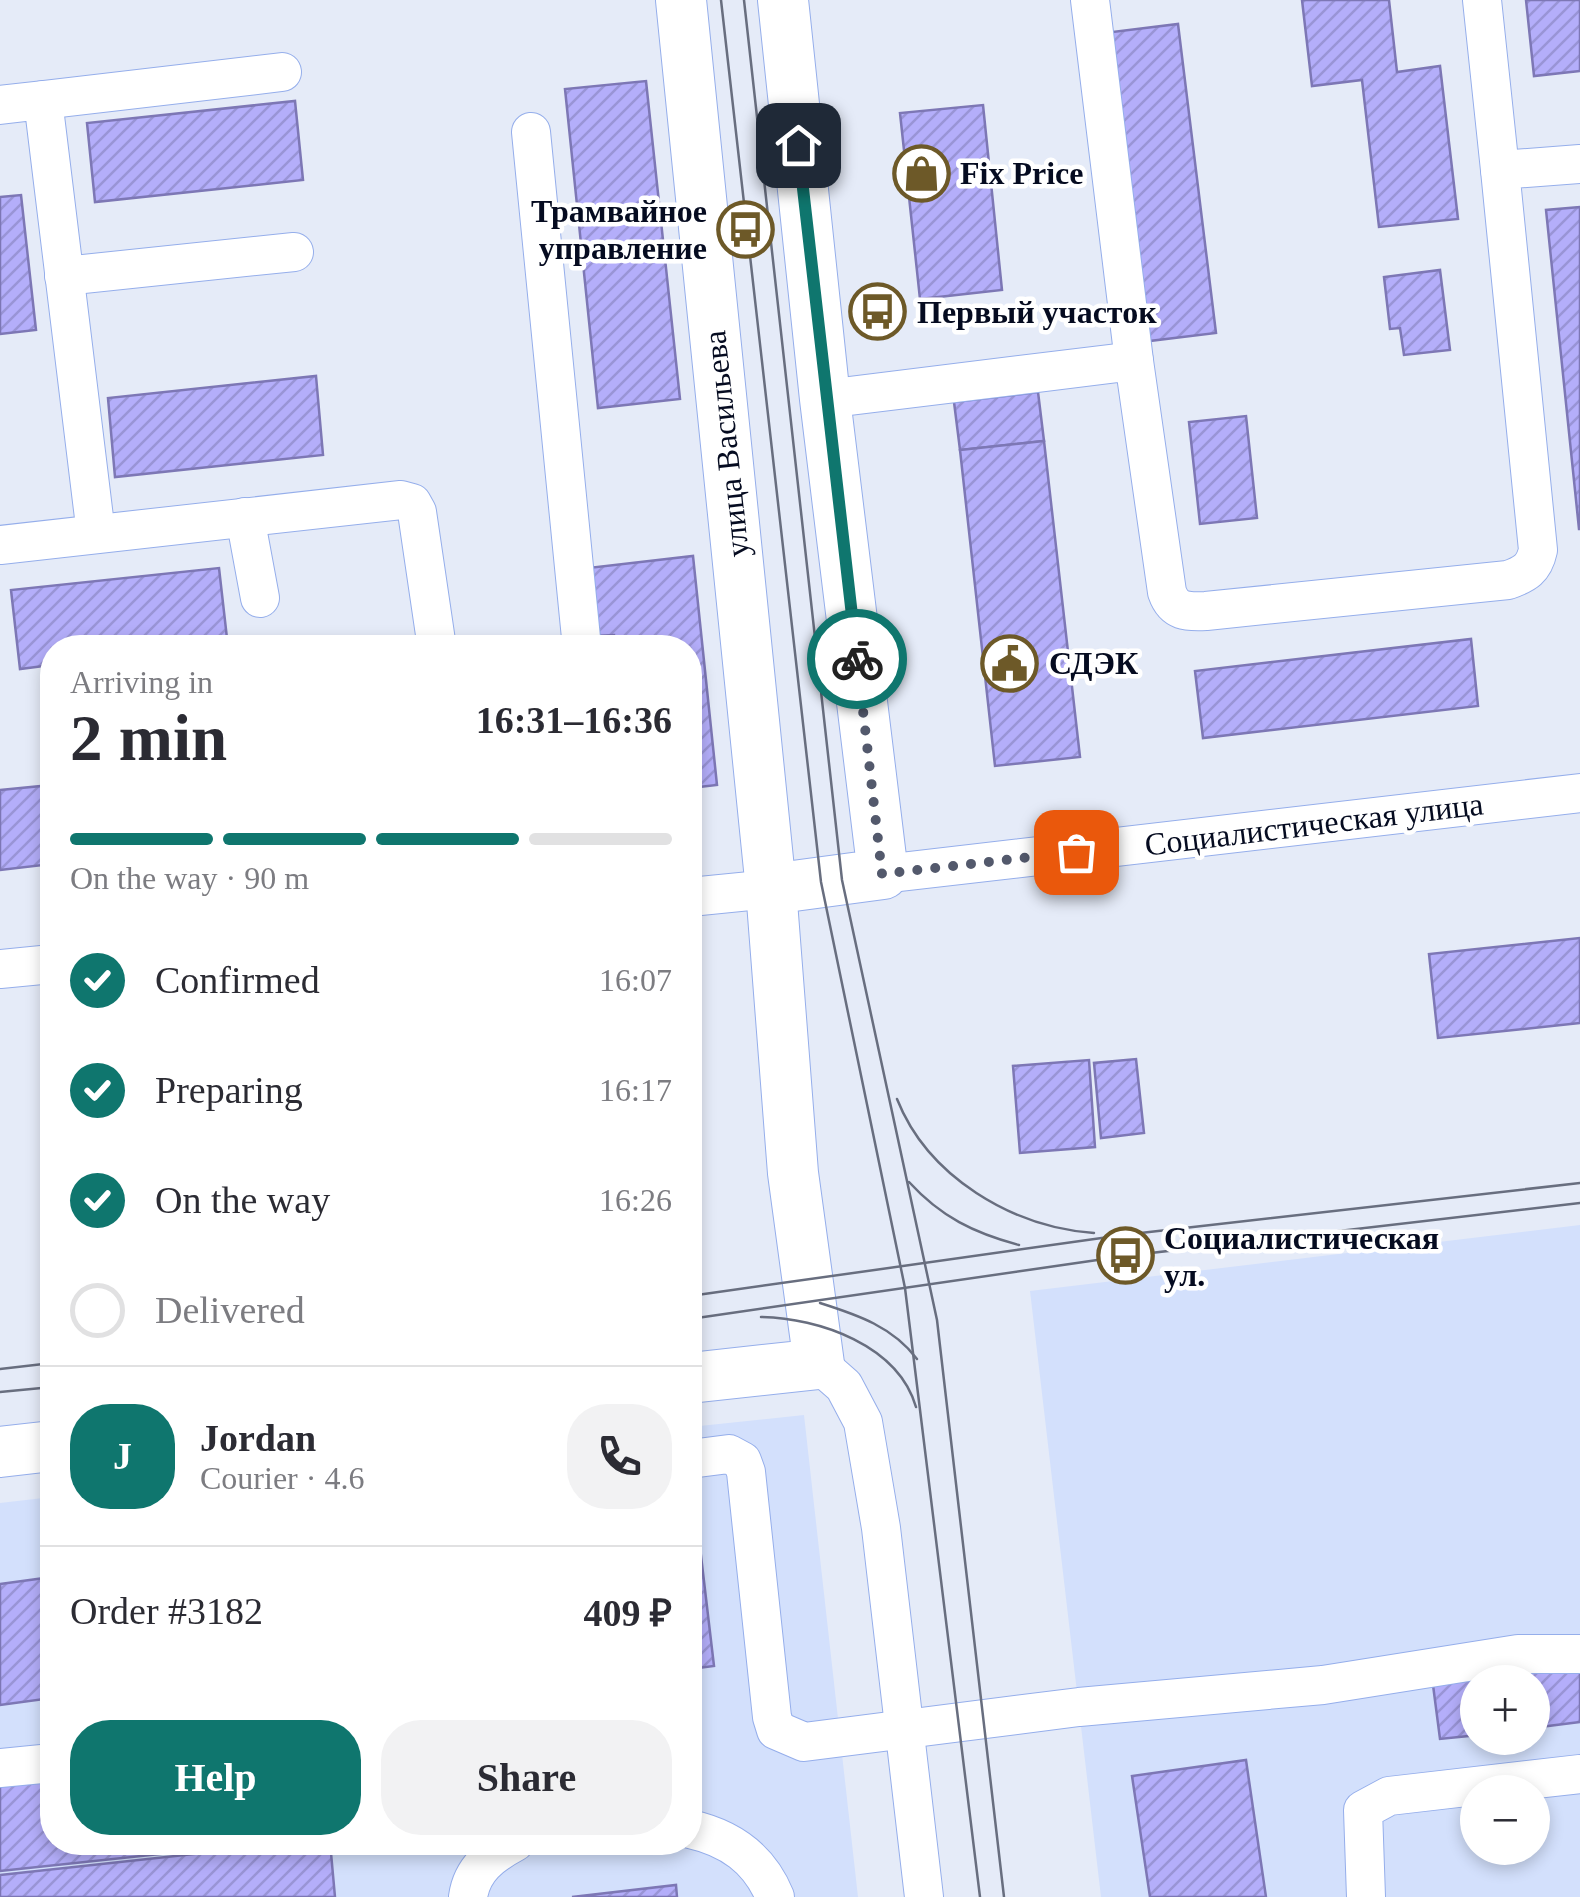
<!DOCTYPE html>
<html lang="en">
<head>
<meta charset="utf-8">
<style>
	body { margin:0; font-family:"Times New Roman",serif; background:#f2f2f3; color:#2b2b33; height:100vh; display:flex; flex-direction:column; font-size:38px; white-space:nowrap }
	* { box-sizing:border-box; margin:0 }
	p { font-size:32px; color:#7c7c81 }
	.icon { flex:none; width:55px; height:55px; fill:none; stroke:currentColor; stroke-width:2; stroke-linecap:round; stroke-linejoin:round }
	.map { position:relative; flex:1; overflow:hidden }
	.details { position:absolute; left:40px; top:635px; width:662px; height:1220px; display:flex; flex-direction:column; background:#fff; border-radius:40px; box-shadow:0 5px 15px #0003 }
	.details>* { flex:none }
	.buttons { position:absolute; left:1460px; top:1665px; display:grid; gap:20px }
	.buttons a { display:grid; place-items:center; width:90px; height:90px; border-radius:50%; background:#fff; box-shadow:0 5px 15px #0003; font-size:50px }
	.pin { position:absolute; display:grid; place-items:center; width:85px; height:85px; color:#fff; margin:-42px; border-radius:20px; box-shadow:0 5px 15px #0006 }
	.courier { position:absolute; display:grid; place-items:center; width:100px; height:100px; margin:-50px; border:8px solid #0f766e; border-radius:50%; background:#fff; color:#222; box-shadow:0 2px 12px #0007 }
	.headline em { font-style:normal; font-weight:600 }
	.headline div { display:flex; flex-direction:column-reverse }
	.headline { display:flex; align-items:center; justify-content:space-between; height:170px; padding:0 30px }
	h1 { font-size:65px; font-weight:600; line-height:75px }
	.bar { display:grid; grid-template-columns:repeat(4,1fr); gap:15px 10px; align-content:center; height:120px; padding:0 30px }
	.bar i { height:12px; border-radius:8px; background:#e1e1e2 }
	.bar .active { background:#0f766e }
	.bar p { grid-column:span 4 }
	.line { display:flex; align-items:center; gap:25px; padding:0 30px; border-top:2px solid #e1e1e2 }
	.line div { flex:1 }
	.round { display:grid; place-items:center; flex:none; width:105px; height:105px; border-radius:40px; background:#f2f2f3 }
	ol { padding:0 30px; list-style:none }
	li { display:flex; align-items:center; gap:30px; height:110px }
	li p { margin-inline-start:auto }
	li .icon { padding:10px; border-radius:50%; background:#0f766e; color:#fff; stroke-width:4 }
	li:last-child { color:#7c7c81 }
	li i { width:55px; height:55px; border:5px solid #e1e1e2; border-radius:50% }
	.button { display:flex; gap:20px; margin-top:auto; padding:20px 30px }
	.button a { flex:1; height:115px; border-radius:40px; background:#0f766e; color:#fff; font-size:40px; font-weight:600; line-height:115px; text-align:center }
	.button a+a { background:#f2f2f3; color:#2b2b33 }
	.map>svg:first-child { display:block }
</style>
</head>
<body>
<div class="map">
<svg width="1580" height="1897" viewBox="0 0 1580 1897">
	<defs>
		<pattern id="building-hatch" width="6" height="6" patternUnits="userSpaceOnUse" patternTransform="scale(2.5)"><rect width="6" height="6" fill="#b4aefa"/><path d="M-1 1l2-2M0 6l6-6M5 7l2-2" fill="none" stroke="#9994d6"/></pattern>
	</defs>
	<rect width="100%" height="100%" fill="#e5ebf8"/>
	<g fill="#d3e0fc" fill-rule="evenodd">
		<path d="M1580,1225V1897H1101L1030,1291ZM1478,1682H1532V1738H1478ZM1478,1792H1532V1848H1478Z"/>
		<polygon points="804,1415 858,1897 0,1897 0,1503 52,1497 52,1842 690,1842 690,1427"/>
	</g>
	<g fill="url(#building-hatch)" stroke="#7d77b5" stroke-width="2.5">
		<polygon points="1302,0 1389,0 1397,72 1440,66 1458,219 1379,227 1362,80 1312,86"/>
		<polygon points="1526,0 1580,0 1580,71 1534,76"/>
		<polygon points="1178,24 1216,333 1141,342 1104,33"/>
		<polygon points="646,81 680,399 598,408 565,89"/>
		<polygon points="295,101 303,180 95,202 87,123"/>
		<polygon points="983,105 1002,290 920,299 900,113"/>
		<polygon points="21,195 36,330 0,334 0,197"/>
		<polygon points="1580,207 1580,529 1579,529 1546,210"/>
		<polygon points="1440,270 1450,350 1404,355 1400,328 1390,329 1384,277"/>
		<polygon points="316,376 323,455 115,477 108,398"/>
		<polygon points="1038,392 1044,441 960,450 954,402"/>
		<polygon points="1246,416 1257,518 1200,524 1189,422"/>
		<polygon points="1044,441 1080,757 995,766 960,450"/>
		<polygon points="693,556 717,785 690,788 690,648 615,648 614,635 595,636 588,568"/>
		<polygon points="219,568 228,647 52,648 52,665 20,669 11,590"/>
		<polygon points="1471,639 1478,706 1203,738 1195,671"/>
		<polygon points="52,785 52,864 0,870 0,790"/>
		<polygon points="1580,938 1580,1023 1438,1038 1429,954"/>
		<polygon points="1136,1059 1144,1133 1101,1138 1094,1063"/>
		<polygon points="1089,1060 1095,1147 1020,1153 1013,1066"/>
		<polygon points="690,1488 693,1488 714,1666 690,1669"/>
		<polygon points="52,1577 52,1698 0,1705 0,1584"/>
		<polygon points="1580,1666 1580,1722 1532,1728 1532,1682 1478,1682 1478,1735 1440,1739 1433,1685"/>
		<polygon points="1246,1760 1266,1897 1150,1897 1132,1776"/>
		<polygon points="52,1779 52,1842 235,1842 236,1846 0,1871 0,1785"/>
		<polygon points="305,1842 330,1842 335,1897 0,1897 0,1875"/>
		<polygon points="676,1885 677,1897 572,1897"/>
	</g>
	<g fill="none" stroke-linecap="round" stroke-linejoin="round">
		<defs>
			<g id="minor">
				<polyline points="1090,0 1134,361"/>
				<polyline points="1482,0 1500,170"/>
				<polyline points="43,100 282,72"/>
				<polyline points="0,105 43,100 96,534"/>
				<polyline points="531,132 582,648"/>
				<polyline points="64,276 294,252"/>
				<path d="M825,399L1134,361L1167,592C1174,612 1187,612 1206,611L1508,580C1525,574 1534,569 1538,550L1500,170L1580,164"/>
				<polyline points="245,517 260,598"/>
				<polyline points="0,545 401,500 412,503 417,512 437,648"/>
				<polyline points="883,874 1580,793"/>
				<polyline points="690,897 771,889"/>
				<polyline points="0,969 52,964"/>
				<polyline points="819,1364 844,1386 863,1422 881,1528 924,1897"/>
				<polyline points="690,1459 729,1454 742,1461 746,1472 772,1717 776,1730 804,1742 1079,1707 1323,1685 1518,1654 1580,1654"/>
				<polyline points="0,1768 52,1763"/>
				<path d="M690,1829C730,1838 759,1858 775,1897"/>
				<path d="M468,1897C472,1869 491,1855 515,1842"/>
				<polyline points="1366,1897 1363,1810 1389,1796 1580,1774"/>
			</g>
			<g id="major">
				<polyline points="681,0 771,889 793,1173 819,1364 690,1378"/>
				<polyline points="771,889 883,874 825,399 783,0"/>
				<polyline points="0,1452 52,1446"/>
			</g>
		</defs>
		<use href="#minor" stroke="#95aeeb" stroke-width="40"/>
		<use href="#major" stroke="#95aeeb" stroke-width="52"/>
		<use href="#minor" stroke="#fff" stroke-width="38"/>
		<use href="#major" stroke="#fff" stroke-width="50"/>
		<g stroke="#686e7f" stroke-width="2.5">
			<polyline points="721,0 821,882 905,1288 980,1897"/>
			<polyline points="744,0 842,880 937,1320 1004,1897"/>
			<path d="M897,1099C928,1177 1012,1227 1094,1233"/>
			<path d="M909,1182C941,1217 974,1233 1019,1245"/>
			<polyline points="690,1296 1123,1235 1580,1183"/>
			<path d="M820,1303C858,1315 893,1327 917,1359"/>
			<path d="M761,1317C819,1318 898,1345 916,1407"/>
			<polyline points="690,1319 1125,1256 1580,1203"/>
			<polyline points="0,1369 52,1363"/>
			<polyline points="0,1392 52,1387"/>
		</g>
	</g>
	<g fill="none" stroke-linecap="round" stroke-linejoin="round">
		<polyline stroke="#53596c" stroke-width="10" stroke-dasharray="0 18" points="857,659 882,874 1076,852"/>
		<polyline stroke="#0f766e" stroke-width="12" points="798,145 857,659"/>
	</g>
	<defs>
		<symbol id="shop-ring" viewBox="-11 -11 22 22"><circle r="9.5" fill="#fff" stroke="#6d5928" stroke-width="1.5"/><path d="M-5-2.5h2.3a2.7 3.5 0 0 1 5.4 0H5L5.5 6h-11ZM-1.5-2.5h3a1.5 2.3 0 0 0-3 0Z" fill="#6d5928"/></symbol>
		<symbol id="bus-ring" viewBox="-11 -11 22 22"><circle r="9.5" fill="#fff" stroke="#6d5928" stroke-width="1.5"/><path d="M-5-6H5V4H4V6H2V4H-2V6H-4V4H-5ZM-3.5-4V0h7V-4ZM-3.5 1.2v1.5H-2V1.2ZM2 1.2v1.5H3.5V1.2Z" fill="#6d5928"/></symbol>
		<symbol id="civic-ring" viewBox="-11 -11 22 22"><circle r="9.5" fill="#fff" stroke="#6d5928" stroke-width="1.5"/><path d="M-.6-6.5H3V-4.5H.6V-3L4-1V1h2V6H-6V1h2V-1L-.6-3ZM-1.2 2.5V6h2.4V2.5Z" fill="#6d5928"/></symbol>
	</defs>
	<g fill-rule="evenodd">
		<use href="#shop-ring" x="890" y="142" width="63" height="63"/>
		<use href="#bus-ring" x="714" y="198" width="63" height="63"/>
		<use href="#bus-ring" x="846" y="280" width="63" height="63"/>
		<use href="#civic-ring" x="978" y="632" width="63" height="63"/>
		<use href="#bus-ring" x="1094" y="1224" width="63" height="63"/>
	</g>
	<g text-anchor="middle" stroke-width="9" stroke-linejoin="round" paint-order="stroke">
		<g font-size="32" font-weight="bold" fill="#050b20" stroke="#fff" text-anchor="start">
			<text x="960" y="184">Fix Price</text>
			<text x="707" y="222" text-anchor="end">Трамвайное<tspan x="707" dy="37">управление</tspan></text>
			<text x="917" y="323">Первый участок</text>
			<text x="1049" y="674">СДЭК</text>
			<text x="1164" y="1249">Социалистическая<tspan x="1164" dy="37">ул.</tspan></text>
		</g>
		<g font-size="32" fill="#050b20" stroke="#fff">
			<text transform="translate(726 444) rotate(-96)" y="11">улица Васильева</text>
			<text transform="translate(1314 824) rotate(-7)" y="11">Социалистическая улица</text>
		</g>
	</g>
</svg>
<div class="buttons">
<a>+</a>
<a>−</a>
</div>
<div class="pin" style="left:1076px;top:852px;background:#ea580c"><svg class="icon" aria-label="bag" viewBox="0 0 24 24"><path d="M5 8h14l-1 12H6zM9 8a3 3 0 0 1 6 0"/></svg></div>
<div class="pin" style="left:798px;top:145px;background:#1f2937"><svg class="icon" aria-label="home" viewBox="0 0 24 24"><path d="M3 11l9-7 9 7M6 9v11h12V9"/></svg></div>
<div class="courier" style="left:857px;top:659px"><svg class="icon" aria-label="bike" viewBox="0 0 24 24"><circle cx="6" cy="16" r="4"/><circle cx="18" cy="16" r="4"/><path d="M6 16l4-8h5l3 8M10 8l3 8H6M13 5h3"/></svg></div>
<section class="details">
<div class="headline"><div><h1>2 min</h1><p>Arriving in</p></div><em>16:31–16:36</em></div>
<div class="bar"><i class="active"></i><i class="active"></i><i class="active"></i><i></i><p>On the way · 90 m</p></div>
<ol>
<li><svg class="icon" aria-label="check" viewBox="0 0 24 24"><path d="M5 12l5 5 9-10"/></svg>Confirmed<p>16:07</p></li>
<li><svg class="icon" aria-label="check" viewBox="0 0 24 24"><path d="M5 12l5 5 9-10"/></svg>Preparing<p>16:17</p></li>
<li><svg class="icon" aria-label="check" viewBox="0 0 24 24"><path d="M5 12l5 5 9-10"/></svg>On the way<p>16:26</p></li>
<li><i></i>Delivered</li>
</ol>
<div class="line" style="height:180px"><b class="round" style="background:#0f766e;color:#fff">J</b><div><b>Jordan</b><p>Courier · 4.6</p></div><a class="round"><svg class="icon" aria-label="phone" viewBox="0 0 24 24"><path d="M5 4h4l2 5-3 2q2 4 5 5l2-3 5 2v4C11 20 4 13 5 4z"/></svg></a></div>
<div class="line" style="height:130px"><div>Order #3182</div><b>409 ₽</b></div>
<div class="button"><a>Help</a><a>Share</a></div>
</section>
</div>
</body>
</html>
